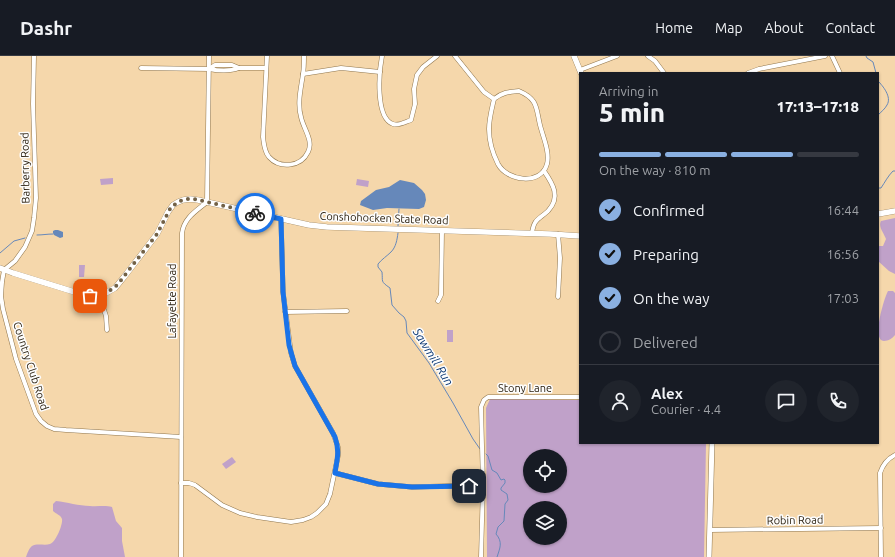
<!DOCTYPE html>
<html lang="en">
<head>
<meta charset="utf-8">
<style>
	body { margin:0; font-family:Ubuntu,sans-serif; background:#20242c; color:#f1f3f6; height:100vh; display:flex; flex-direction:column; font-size:15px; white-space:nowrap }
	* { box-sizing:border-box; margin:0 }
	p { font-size:13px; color:#9ea1a6 }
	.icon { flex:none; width:22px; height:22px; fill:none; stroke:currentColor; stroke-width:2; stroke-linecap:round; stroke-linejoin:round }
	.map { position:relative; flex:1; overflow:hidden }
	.panel { position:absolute; left:579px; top:16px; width:300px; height:372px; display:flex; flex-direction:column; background:#171b24; border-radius:0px; box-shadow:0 1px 3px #0004 }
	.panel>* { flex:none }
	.controls { position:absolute; left:523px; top:393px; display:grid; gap:8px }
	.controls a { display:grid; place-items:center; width:44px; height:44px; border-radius:50%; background:#171b24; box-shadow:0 1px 3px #0004; font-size:20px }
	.pin { position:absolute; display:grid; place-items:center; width:34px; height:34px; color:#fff; margin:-17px; border-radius:8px; box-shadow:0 2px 6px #0006 }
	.courier { position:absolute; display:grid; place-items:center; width:40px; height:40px; margin:-20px; border:3px solid #1a73e8; border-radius:50%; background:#fff; color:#222; box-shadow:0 1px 5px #0007 }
	.head em { font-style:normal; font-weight:800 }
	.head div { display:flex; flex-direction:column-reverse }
	.head { display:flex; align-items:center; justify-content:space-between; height:68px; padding:0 20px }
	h1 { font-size:26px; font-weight:800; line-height:30px }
	.bar { display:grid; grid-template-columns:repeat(4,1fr); gap:6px 4px; align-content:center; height:48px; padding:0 20px }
	.bar i { height:5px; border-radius:3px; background:#363941 }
	.bar .active { background:#8ab0e1 }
	.bar p { grid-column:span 4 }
	.line { display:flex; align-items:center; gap:10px; padding:0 20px; border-top:1px solid #363941 }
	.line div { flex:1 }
	.round { display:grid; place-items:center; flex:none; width:42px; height:42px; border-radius:21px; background:#20242c }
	ol { padding:0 20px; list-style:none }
	li { display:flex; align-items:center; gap:12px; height:44px }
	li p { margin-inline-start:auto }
	li .icon { padding:4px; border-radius:50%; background:#8ab0e1; color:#111; stroke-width:4 }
	li:last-child { color:#9ea1a6 }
	li i { width:22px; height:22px; border:2px solid #363941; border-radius:50% }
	header { display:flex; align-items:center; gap:24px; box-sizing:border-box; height:56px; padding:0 20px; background:#171b24; border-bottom:1px solid #363941 }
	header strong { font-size:19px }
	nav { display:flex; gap:22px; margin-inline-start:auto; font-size:14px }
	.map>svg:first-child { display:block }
</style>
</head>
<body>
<header>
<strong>Dashr</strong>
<nav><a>Home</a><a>Map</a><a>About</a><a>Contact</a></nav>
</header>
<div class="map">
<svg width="895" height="501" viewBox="0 0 895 501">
	<rect width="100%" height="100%" fill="#f5d7ab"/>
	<g fill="#c0a1c9" fill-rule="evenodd">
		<polygon points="113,122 113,128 101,129 100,123"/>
		<polygon points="357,123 369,125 368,131 356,129"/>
		<path d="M895,162V218L889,215L878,205V190H883L886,183C884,177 878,171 881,165Z"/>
		<polygon points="79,209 85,209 84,221 79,221"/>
		<path d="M888,235H893L895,237V279C893,282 888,285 884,285C871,285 884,242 888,235Z"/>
		<rect x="447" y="274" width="6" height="12"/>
		<path d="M490,343L580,344V387H706L704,501H487L486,352ZM530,400H560V430H530ZM530,452H560V482H530Z"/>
		<polygon points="232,401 236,406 226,413 222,408"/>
		<path d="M56,445C67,446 79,450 90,450C97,451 105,449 112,451L116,465L122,472V485L125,501H26C27,498 29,492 32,490C37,487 45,490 50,488C56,486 63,468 62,463C61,459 56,458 53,455V448Z"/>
	</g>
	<g fill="#6688ba">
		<polygon points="400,124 414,127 422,134 425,138 426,144 424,151 419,153 387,152 373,154 360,149 361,145 376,134 389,131"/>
		<polygon points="55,174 58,174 63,176 63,181 60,182 54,179 53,177 53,175"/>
	</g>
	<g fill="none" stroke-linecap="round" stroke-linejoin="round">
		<g stroke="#6688ba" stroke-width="1">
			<polyline points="866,0 867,2 873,6 876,17"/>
			<path d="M878,25C883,30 892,41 887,49C885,53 881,56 878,59"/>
			<path d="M878,132H881C885,126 888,120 893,115H895"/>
			<polyline points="398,170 399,153"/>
			<path d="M398,177C397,184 396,191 391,196C387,200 382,203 378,208V211L382,216C383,226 380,225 390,232L392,249L399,257L404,261L406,265L407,277L429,307L453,347L473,383L480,393"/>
			<path d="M37,179C43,179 47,178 53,178"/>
			<polyline points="0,197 14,185 25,182"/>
			<path d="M486,398L488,400L492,414L497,417L501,424L504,423L505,424V427L501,432V434L507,438L508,444L505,448L504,465L498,471L496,478C503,486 500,492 497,501"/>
		</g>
		<defs>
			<g id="minor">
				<polyline points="34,0 33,48 36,142 34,162 32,175 25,191 15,205 4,214 2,226 1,240 3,253 16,303 36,358 41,365 47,370 54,373 66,374 181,381"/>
				<path d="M267,0L263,81C264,88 264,95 269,101C280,113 301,111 308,96C314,85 303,72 301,61C297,47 301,32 303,18C304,12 304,6 304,0"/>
				<path d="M382,0C379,15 375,62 393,68C399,70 405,66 411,64L415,48L414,33L417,19L423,11L437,0"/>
				<polyline points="455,0 484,36 494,43"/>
				<polyline points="648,0 655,5 664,17"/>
				<polyline points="832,0 840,17"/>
				<path d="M141,12L209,13C219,15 229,16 239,12"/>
				<polyline points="209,13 215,9 232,9 239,12 266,12"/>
				<polyline points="580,14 617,0"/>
				<polyline points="748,17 759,13 825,0"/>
				<polyline points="303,18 341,12 380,16"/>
				<path d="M519,35C538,43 536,52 540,69C543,81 550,96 547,108C541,130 507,125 498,108C493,98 489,84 489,73C489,63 492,52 494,43C503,36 509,36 519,35Z"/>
				<path d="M532,177C534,163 538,164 548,155C561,141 553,128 544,115"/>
				<polyline points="99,239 106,260 107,274"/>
				<polyline points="558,241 560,202 558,178"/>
				<polyline points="438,245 441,239 442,175"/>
				<polyline points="285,256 347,255"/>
				<polyline points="335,417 378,428 412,431 483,429"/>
				<polyline points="181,427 189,427 195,429 222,449 240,457 257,461 291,466 303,464 311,461 317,457 326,448 330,438 338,400 338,391 333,377 295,310 291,297 283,236 281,163"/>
				<polyline points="710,474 881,472"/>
				<path d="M181,501L182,177C184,162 196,155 207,146L209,0"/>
				<polyline points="481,501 483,429 481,351 484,344 488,341 580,341"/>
				<path d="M881,501L880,417C883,408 887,403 895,399"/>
			</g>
			<polyline id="tertiary" points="709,501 712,387"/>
			<g id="secondary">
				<polyline points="574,0 581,17"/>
				<polyline points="878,158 895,155"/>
				<polyline points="0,212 13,217 81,238 94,239 106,237 115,232 124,221 157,178 168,156 173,149 178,146 183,144 190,143 198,144 309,169 327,171 550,178 580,180"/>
			</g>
		</defs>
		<use href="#minor" stroke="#90764d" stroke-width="5"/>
		<use href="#tertiary" stroke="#90764d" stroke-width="6"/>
		<use href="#secondary" stroke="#90764d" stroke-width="6"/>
		<use href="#minor" stroke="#fff" stroke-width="4"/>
		<use href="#tertiary" stroke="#fff" stroke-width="5"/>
		<use href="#secondary" stroke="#fff" stroke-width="5.5"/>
	</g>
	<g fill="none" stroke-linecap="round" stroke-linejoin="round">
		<path stroke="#726146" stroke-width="4" stroke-dasharray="0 7.2" d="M90,240C101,239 110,236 118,228L157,178L171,151L180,145L186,143H194L255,157"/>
		<path stroke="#1a73e8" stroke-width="5" d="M255,157L281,163L283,236L289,289L295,310L335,381C340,396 337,403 335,417L378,428L412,431L469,430"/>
	</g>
	<g text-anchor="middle" stroke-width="3" stroke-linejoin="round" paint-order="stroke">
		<g font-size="11" fill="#2c2110" stroke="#fdfdfd">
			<text transform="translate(25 112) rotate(-91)" y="4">Barberry Road</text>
			<text transform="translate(384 162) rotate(2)" y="4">Conshohocken State Road</text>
			<text transform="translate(172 245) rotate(-90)" y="4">Lafayette Road</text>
			<text transform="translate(31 310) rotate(72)" y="4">Country Club Road</text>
			<text x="525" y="336">Stony Lane</text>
			<text transform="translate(795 464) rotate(-1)" y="4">Robin Road</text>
		</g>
		<g font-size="12" font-style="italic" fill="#083572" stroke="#fdfdfd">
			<text transform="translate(433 301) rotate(58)" y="4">Sawmill Run</text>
		</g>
	</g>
</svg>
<div class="controls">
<a><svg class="icon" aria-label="locate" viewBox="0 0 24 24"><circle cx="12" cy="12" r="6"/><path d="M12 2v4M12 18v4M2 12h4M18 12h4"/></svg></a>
<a><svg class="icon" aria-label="layers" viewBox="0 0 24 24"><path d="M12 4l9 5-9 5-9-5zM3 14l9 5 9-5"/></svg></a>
</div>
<div class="pin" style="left:90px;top:240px;background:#ea580c"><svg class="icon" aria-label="bag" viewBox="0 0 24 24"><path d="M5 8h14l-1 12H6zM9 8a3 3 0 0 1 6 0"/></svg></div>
<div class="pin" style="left:469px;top:430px;background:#1f2937"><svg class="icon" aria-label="home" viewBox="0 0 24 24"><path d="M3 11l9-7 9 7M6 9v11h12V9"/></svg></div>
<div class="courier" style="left:255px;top:157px"><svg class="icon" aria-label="bike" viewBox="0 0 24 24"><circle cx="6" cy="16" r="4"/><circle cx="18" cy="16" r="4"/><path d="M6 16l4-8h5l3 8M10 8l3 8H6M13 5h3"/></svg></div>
<section class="panel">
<div class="head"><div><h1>5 min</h1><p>Arriving in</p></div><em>17:13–17:18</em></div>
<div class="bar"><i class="active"></i><i class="active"></i><i class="active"></i><i></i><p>On the way · 810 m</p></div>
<ol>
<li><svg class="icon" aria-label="check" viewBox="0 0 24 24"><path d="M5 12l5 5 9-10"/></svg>Confirmed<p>16:44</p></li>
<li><svg class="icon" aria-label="check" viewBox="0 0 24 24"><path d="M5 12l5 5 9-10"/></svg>Preparing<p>16:56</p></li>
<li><svg class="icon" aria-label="check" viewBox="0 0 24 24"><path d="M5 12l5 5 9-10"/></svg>On the way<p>17:03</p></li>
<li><i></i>Delivered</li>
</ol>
<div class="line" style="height:72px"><a class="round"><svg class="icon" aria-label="person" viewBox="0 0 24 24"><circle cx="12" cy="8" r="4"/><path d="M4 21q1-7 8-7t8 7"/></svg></a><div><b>Alex</b><p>Courier · 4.4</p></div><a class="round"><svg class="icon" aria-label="chat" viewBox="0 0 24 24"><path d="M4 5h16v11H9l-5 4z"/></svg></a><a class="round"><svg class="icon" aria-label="phone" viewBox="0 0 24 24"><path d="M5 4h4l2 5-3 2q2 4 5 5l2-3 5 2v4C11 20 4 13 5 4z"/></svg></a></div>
</section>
</div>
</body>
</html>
